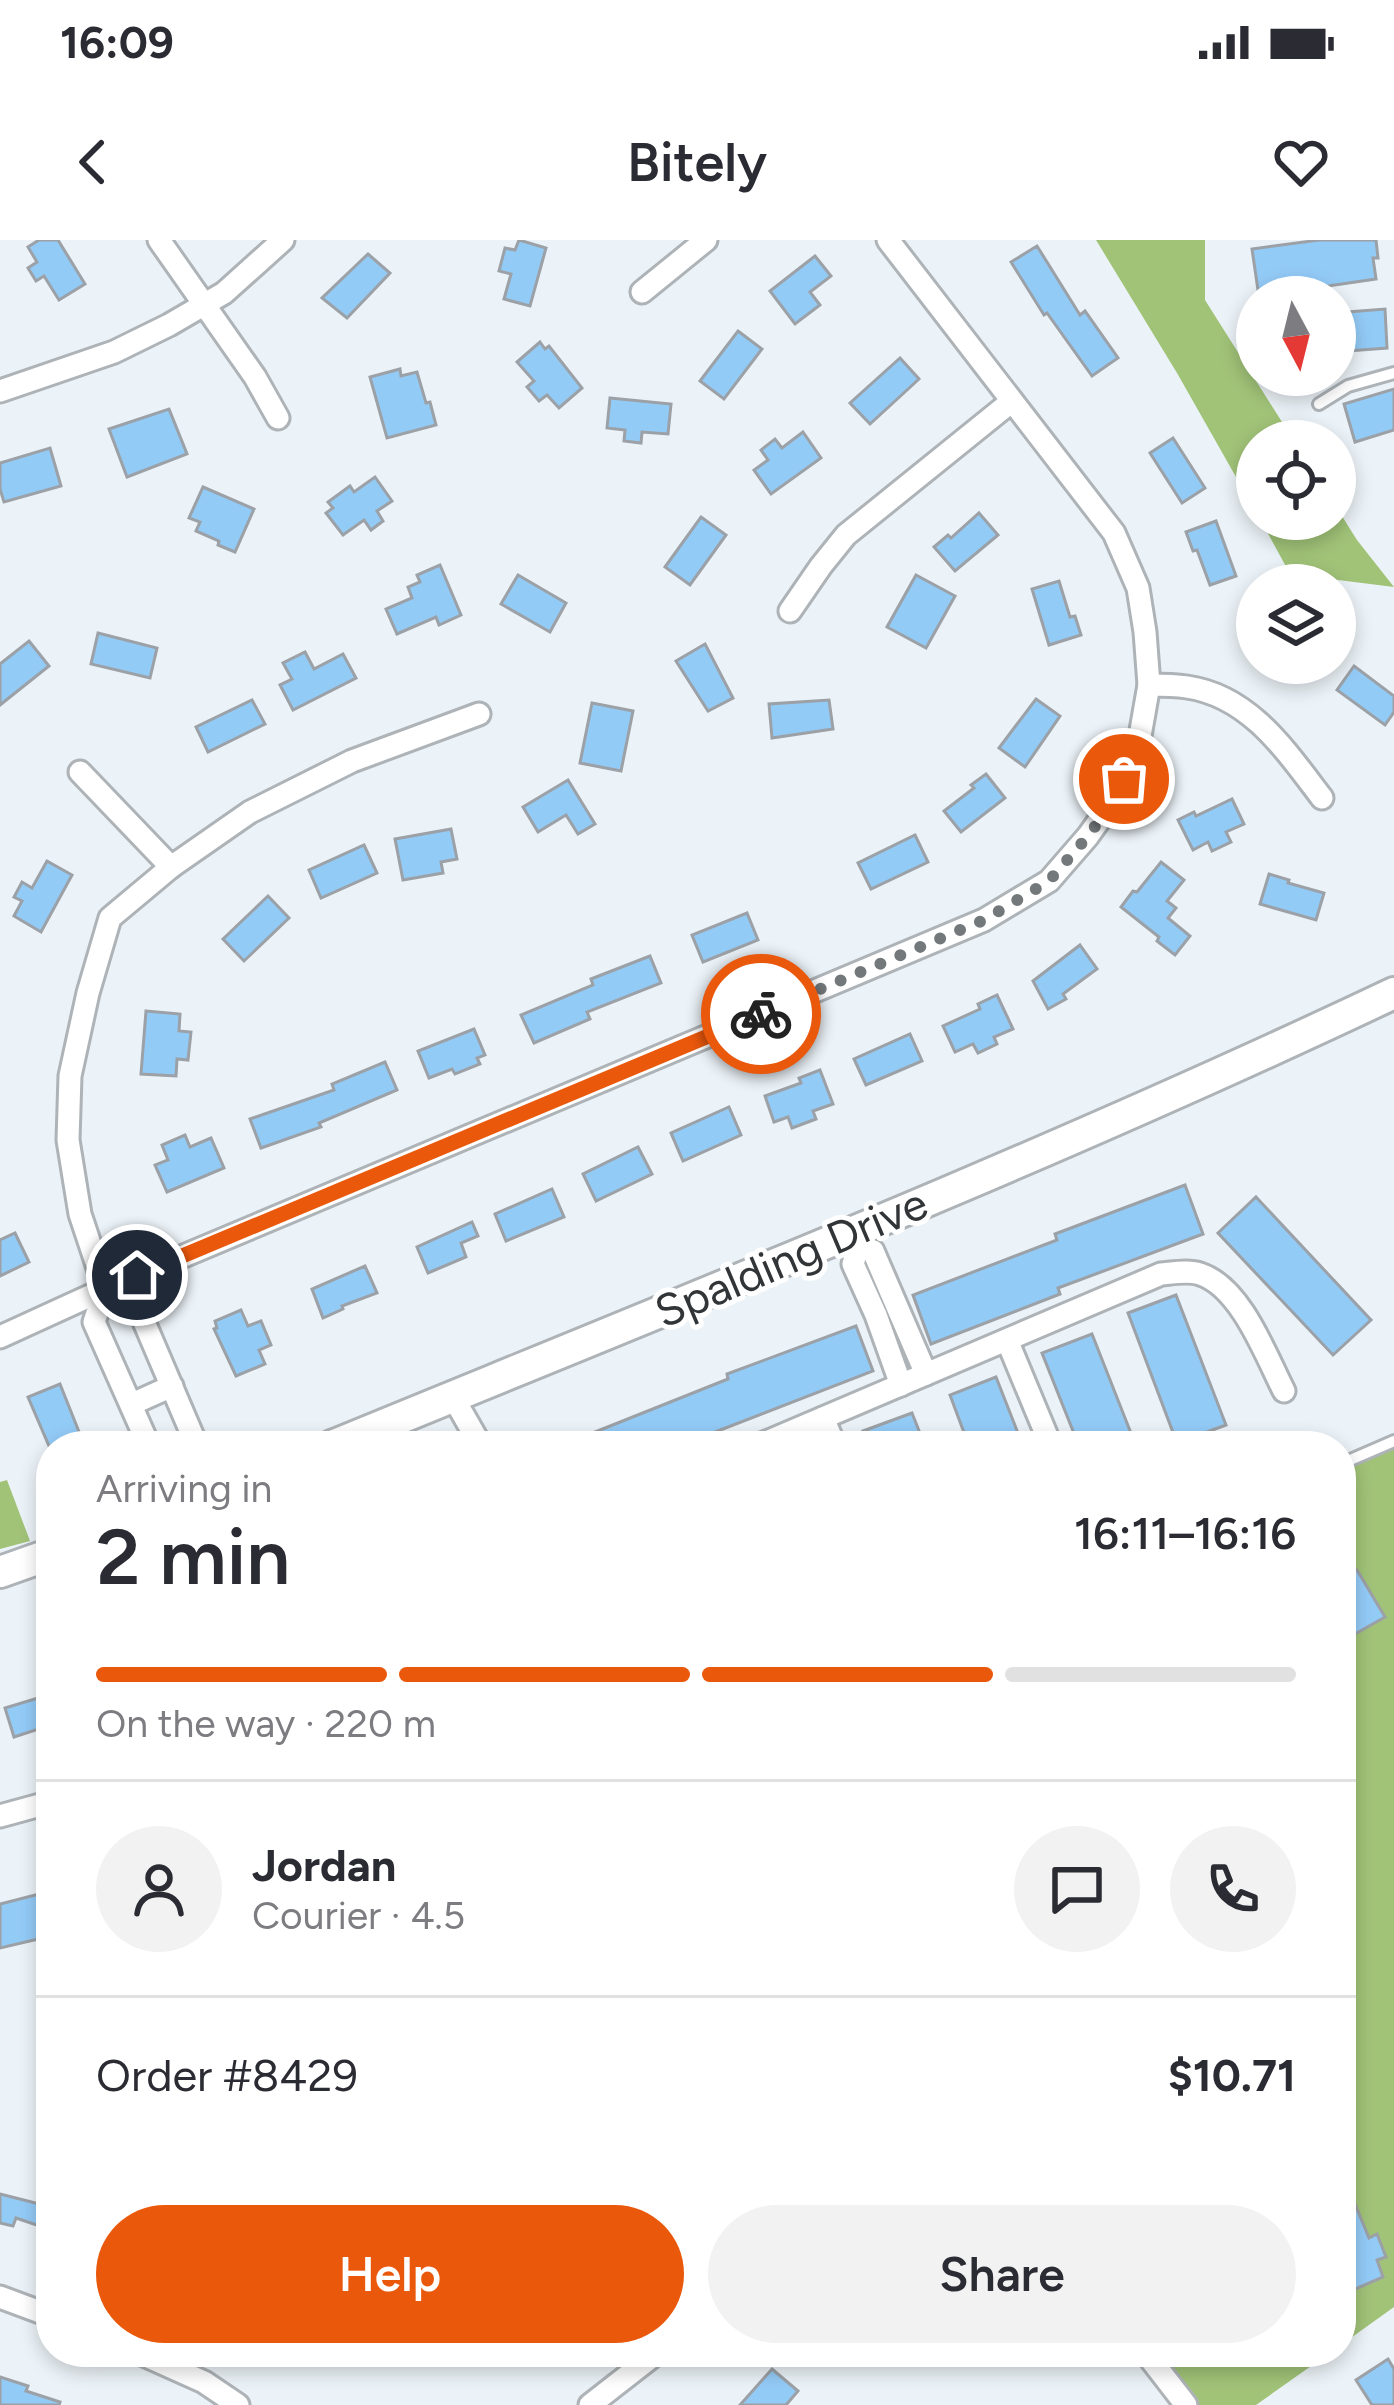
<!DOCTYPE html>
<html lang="en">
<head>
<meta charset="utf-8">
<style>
	body { margin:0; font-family:Figtree,sans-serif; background:#f2f2f3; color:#2b2b33; height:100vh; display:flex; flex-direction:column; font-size:45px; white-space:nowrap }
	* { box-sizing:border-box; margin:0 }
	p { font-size:39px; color:#7c7c81 }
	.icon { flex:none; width:66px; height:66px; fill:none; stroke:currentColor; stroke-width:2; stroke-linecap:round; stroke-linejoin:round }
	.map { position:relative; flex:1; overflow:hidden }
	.side { position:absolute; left:36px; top:1191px; width:1320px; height:936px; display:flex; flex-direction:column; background:#fff; border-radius:48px; box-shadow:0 6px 18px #0003 }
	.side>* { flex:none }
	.needle { width:78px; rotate:173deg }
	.fabs { position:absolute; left:1236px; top:36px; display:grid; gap:24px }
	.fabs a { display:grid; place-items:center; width:120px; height:120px; border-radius:50%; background:#fff; box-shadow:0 6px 18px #0003; font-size:60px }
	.pin { position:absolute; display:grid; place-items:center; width:102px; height:102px; color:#fff; margin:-51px; border:6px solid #fff; border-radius:50%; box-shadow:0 3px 12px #0007 }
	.courier { position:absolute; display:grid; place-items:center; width:120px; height:120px; margin:-60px; border:9px solid #ea580c; border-radius:50%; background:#fff; color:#222; box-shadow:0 3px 15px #0007 }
	.overview em { font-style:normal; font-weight:600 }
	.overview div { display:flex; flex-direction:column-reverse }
	.overview { display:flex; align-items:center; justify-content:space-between; height:204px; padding:0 60px }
	h1 { font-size:78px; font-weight:600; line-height:90px }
	.bar { display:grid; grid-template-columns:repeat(4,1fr); gap:18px 12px; align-content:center; height:144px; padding:0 60px }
	.bar i { height:15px; border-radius:9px; background:#e1e1e2 }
	.bar .selected { background:#ea580c }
	.bar p { grid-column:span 4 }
	.line { display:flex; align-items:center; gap:30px; padding:0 60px; border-top:3px solid #e1e1e2 }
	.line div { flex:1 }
	.round { display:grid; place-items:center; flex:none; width:126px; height:126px; border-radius:63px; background:#f2f2f3 }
	.primary-button { display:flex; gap:24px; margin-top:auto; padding:24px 60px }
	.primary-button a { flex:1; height:138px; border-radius:72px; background:#ea580c; color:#fff; font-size:48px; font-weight:600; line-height:138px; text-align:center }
	.primary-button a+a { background:#f2f2f3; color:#2b2b33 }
	.status { display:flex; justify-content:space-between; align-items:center; height:84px; padding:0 60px; background:#fff; direction:ltr }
	.status svg { height:33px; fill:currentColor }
	header { display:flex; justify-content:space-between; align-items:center; height:156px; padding:0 60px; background:#fff; font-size:54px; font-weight:600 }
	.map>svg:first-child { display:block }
</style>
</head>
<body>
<div class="status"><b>16:09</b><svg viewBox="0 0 49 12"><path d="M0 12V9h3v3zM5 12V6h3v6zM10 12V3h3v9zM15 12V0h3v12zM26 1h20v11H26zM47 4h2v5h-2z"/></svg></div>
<header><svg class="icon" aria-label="back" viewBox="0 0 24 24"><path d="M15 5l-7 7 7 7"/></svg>Bitely<svg class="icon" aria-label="heart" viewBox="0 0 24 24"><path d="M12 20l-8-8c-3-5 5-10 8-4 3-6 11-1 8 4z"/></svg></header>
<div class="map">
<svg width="1394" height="2165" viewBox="0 0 1394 2165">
	<rect width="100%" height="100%" fill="#ecf3f8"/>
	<g fill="#a1c378">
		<polygon points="1096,0 1205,0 1205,60 1294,201 1257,201 1257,274 1177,133"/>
		<polygon points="1335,265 1357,300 1394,347 1290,334 1260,279 1335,279"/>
		<polygon points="1394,1201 1394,2067 1341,2105 1341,1224"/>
		<polygon points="7,1240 30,1301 0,1309 0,1242"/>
		<polygon points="1143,2112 1331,2112 1256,2165 1185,2165"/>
	</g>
	<g fill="#93cbf7" stroke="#9ba1a6" stroke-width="3">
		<polygon points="39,0 58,0 85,44 59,60 44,36 36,41 28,28 37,22 28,7"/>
		<polygon points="519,0 546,8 530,66 504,59 511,34 499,31 505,8 515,10"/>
		<polygon points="1319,0 1376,0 1378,18 1373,18 1376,39 1280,53 1280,57 1259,57 1252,9"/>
		<polygon points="1037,6 1080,75 1085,71 1118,118 1092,136 1047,73 1044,75 1011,22"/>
		<polygon points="368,14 390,33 347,78 322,58"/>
		<polygon points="815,16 831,36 810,52 820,65 795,84 770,51"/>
		<polygon points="1385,69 1387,108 1335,112 1335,73"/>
		<polygon points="738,91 762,109 724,159 700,141"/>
		<polygon points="540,102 545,109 549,106 582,148 559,168 547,155 539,161 527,147 534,141 517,122"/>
		<polygon points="900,118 919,139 870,184 850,163"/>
		<polygon points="400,129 401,136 417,132 426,163 430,162 436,185 387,198 370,137"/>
		<polygon points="1394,149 1394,190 1355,202 1344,164"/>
		<polygon points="610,158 671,164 668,194 642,192 641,203 624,201 625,190 607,188"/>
		<polygon points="169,169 187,214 127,237 109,189"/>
		<polygon points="803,192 821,218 771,254 754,230 768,220 761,210 775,199 782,208"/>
		<polygon points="1173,198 1205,248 1182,263 1150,213"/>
		<polygon points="50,208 61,246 4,262 0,249 0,223"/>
		<polygon points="375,237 392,261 377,271 383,281 371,290 364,280 343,295 326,273 333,268 328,262 350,246 354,252"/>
		<polygon points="203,247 254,269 235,312 218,305 219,301 196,291 200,282 189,278"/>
		<polygon points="979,273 998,295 955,331 934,307 948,295 951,298"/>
		<polygon points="701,277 726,295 690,345 665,327"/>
		<polygon points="1216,281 1236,336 1210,345 1197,310 1193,311 1186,292"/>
		<polygon points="440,325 461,375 439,385 436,377 397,394 386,369 412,358 408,347 420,342 417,335"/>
		<polygon points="518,335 566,363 550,392 501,364"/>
		<polygon points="916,335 955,356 926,408 887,387"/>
		<polygon points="1059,341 1070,377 1075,376 1081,395 1049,405 1032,349"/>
		<polygon points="98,393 157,408 150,438 91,424"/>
		<polygon points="29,401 49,426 0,465 0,424"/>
		<polygon points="705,404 733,458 708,471 676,421"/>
		<polygon points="305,412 314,429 343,414 356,438 293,470 280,445 292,439 283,423"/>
		<polygon points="1354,426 1394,456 1394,472 1385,485 1337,450"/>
		<polygon points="1036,459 1060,476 1025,527 999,508"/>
		<polygon points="252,460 265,484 208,512 196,487"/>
		<polygon points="829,460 833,489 772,498 769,464"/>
		<polygon points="592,463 633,471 621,531 580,523"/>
		<polygon points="986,534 1005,558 961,592 944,571 974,548 971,545"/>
		<polygon points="568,540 595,584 578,594 566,575 538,592 523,567"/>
		<polygon points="1232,559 1244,584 1226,592 1231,602 1212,611 1208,602 1193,610 1178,580 1194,572 1196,576"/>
		<polygon points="451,589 457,619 441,622 443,633 403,640 395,599"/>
		<polygon points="915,595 928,622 871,649 858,623"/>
		<polygon points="364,605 377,633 321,658 309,630"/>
		<polygon points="47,621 72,635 41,692 14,676 22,661 14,657 22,642 32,648"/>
		<polygon points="1161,622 1184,640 1167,661 1176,668 1168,678 1190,696 1175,715 1157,701 1159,697 1121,667 1133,651 1137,652"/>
		<polygon points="1269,634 1289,640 1288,643 1324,653 1316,680 1260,664"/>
		<polygon points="268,656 289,678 244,721 223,699"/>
		<polygon points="747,673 758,700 703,722 692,695"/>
		<polygon points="1080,705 1097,729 1063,754 1066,759 1048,769 1033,741"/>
		<polygon points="650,716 661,743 587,772 590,779 534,803 521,775 593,745 591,739"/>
		<polygon points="997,755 1013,789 994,797 997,804 978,813 973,804 955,812 943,786 980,769 978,764"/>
		<polygon points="146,771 180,774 179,791 191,792 188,820 177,819 176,836 141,834"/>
		<polygon points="474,789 485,815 477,818 480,824 455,834 452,829 429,838 418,811"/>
		<polygon points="910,794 922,821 866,845 854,819"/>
		<polygon points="385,822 397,850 319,883 321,887 261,908 250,879 334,850 332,844"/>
		<polygon points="820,830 833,864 813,871 816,879 792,888 788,877 774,882 765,856 801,843 799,838"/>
		<polygon points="729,867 741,895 683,921 671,893"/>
		<polygon points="185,895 190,907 211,898 224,928 167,952 155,925 168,920 162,905"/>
		<polygon points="638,907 652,934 596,961 583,934"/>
		<polygon points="1185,945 1203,994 1058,1048 1060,1054 931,1104 913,1055 1057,1000 1055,994"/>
		<polygon points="552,949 564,977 506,1001 495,974"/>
		<polygon points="1256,957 1371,1080 1333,1115 1218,993"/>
		<polygon points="472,982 478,996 461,1003 466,1017 428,1033 417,1007"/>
		<polygon points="15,993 29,1022 0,1036 0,1000"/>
		<polygon points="365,1026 377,1053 342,1066 343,1069 323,1078 312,1049"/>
		<polygon points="1176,1055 1226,1185 1177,1203 1128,1073"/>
		<polygon points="241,1070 248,1086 261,1081 271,1105 259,1110 265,1124 236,1136 214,1089 217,1088 215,1081"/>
		<polygon points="856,1086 873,1131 710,1194 714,1206 560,1206 728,1139 727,1134"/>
		<polygon points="1092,1094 1136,1206 1079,1206 1042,1113"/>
		<polygon points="996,1137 1023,1206 969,1206 950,1155"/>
		<polygon points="60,1144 83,1202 73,1206 49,1206 28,1157"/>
		<polygon points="912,1173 925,1206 869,1206 863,1191"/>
		<polygon points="1357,1330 1385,1377 1341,1402 1341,1339"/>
		<polygon points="51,1454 51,1485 14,1497 5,1468"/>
		<polygon points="51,1651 51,1696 0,1708 0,1664"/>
		<polygon points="0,1954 51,1967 51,1990 16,1978 13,1986 0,1983"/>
		<polygon points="1355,1964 1369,1998 1377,1994 1386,2017 1377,2020 1383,2037 1353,2050 1341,2021 1341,1969"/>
		<polygon points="1388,2119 1394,2129 1394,2165 1372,2165 1356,2140"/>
		<polygon points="772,2129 798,2151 786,2165 740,2165"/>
		<polygon points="0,2137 28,2146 26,2151 60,2162 59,2165 0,2165"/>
	</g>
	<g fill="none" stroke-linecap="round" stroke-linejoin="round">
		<defs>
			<g id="service">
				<polyline points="1319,164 1348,146 1394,133"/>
				<polyline points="1341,1224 1394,1201"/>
			</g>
			<g id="minor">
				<polyline points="159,0 255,137 278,178"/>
				<polyline points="642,52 706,0"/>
				<polyline points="0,151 114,112 169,85 224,53 283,0"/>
				<polyline points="790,371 821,326 846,295 1012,161"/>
				<path d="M1149,445C1161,445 1174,445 1187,447C1250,456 1286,511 1322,558"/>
				<polyline points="80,532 171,627"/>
				<polyline points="858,1007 873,1011 926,1134"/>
				<polyline points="858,1007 853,1024 876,1075 901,1145"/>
				<polyline points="105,1049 136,1063 197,1206"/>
				<polyline points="0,1097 105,1049 984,680 1049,641 1088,596 1110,565 1137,513 1149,445 1145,392 1138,348 1114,293 888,0"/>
				<polyline points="1007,1100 1051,1206"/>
				<polyline points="453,1157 481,1206"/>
				<polyline points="132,1164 172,1146"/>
				<polyline points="823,1178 835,1206"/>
				<polyline points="149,1206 94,1082 105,1049 80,974 68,900 70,836 88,753 110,678 171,627 250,572 352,521 479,474"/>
				<path d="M757,1206L1161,1034C1173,1033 1189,1030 1200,1034C1241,1047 1266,1116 1284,1151"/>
				<polyline points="0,1576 51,1562"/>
				<polyline points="0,2057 51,2076"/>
				<polyline points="137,2112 204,2142 238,2165"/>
				<polyline points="1145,2112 1186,2165"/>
				<polyline points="590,2165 658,2112"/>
			</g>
			<g id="secondary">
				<path d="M332,1206C688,1060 1046,918 1394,753"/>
				<polyline points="0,1332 51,1314"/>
			</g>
		</defs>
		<use href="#service" stroke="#adb3b7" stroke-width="16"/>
		<use href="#minor" stroke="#adb3b7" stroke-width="27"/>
		<use href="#secondary" stroke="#adb3b7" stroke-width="36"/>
		<use href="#service" stroke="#fff" stroke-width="10"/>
		<use href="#minor" stroke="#fff" stroke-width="21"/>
		<use href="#secondary" stroke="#fff" stroke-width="30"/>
	</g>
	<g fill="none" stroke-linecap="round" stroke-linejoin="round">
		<polyline stroke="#73787b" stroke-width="12" stroke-dasharray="0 21.6" points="761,774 984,680 1049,641 1088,596 1110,566 1124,539"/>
		<polyline stroke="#ea580c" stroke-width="15" points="137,1035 761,774"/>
	</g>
	<g text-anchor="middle" stroke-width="10" stroke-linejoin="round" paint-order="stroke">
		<g font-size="45" fill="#323537" stroke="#fff">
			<text transform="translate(791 1017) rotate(-23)" y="16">Spalding Drive</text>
		</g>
	</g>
</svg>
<div class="fabs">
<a><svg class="needle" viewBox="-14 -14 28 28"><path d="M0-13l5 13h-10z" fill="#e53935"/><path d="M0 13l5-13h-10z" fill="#7c7c81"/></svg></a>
<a><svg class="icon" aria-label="locate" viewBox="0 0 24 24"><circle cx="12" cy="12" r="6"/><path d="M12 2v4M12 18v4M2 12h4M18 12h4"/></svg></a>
<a><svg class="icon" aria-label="layers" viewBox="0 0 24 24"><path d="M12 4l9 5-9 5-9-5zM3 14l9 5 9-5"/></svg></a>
</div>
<div class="pin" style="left:1124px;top:539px;background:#ea580c"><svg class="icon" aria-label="bag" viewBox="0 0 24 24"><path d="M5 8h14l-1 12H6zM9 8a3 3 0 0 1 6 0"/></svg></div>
<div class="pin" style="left:137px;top:1035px;background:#1f2937"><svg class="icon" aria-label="home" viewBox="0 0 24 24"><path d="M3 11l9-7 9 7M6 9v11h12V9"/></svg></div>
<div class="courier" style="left:761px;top:774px"><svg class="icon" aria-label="bike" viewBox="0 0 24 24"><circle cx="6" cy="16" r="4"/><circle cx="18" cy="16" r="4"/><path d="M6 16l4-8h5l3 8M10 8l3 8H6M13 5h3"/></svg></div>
<section class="side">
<div class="overview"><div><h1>2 min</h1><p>Arriving in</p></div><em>16:11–16:16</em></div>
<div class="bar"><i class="selected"></i><i class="selected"></i><i class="selected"></i><i></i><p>On the way · 220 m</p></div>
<div class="line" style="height:216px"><a class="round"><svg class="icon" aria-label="person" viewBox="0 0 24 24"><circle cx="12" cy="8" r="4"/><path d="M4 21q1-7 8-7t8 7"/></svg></a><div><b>Jordan</b><p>Courier · 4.5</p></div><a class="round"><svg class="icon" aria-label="chat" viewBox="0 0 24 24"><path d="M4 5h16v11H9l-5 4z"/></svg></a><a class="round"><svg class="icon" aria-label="phone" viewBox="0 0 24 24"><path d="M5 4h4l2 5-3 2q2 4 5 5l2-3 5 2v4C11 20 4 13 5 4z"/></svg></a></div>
<div class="line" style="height:156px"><div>Order #8429</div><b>$10.71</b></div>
<div class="primary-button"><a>Help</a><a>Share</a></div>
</section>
</div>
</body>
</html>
